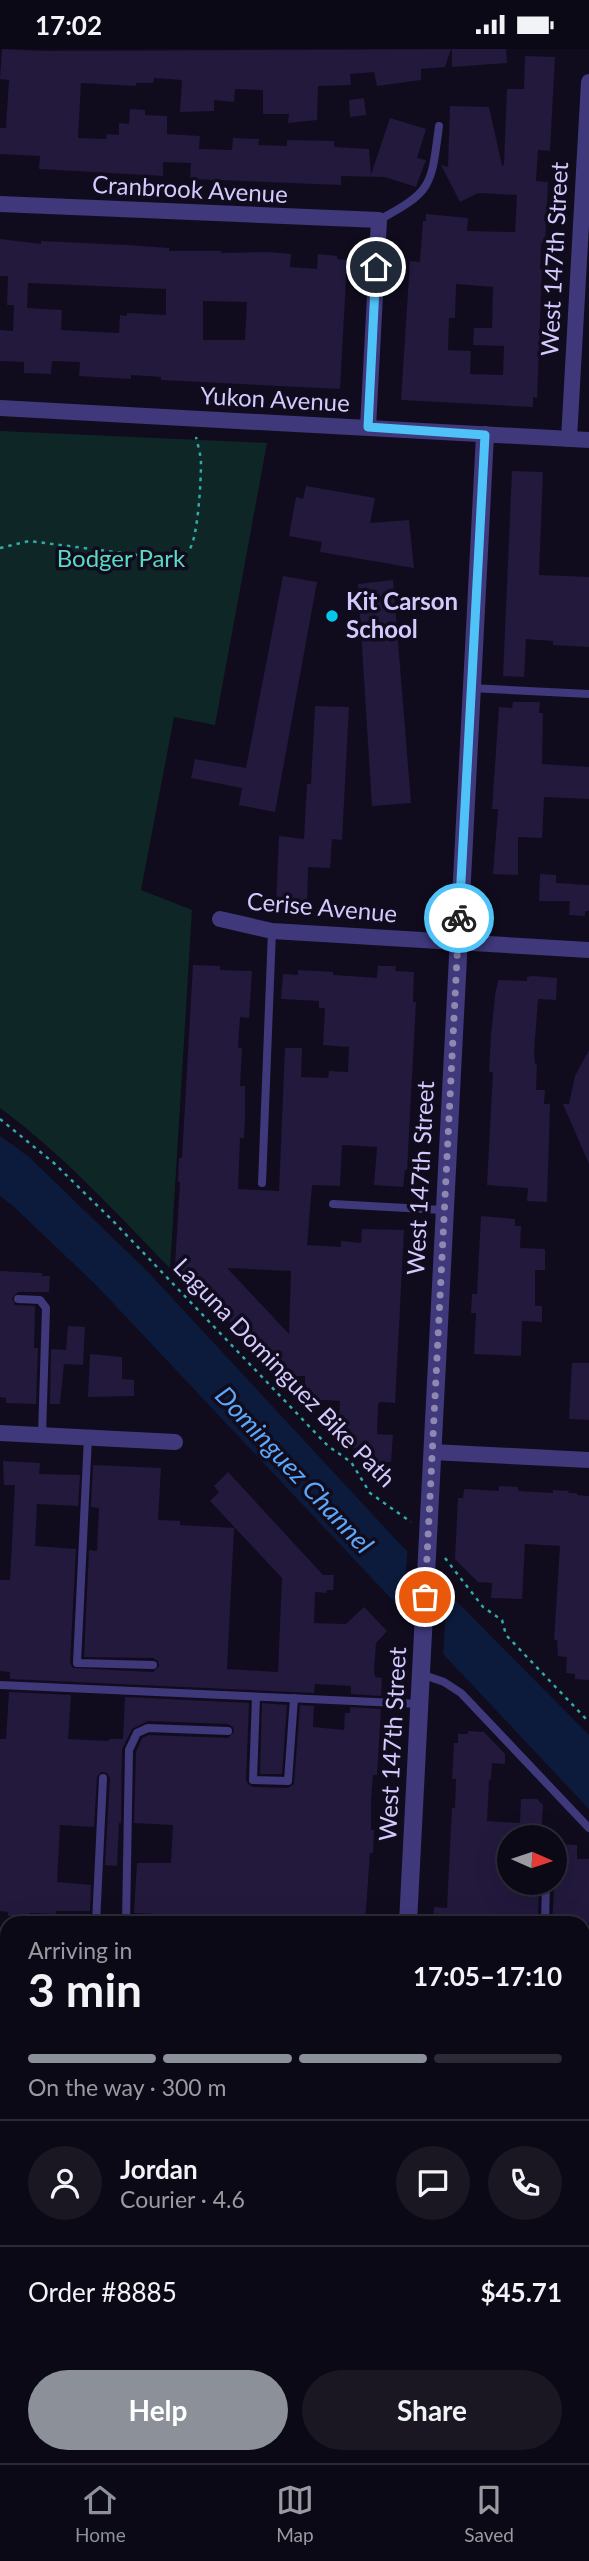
<!DOCTYPE html>
<html lang="en">
<head>
<meta charset="utf-8">
<style>
	body { margin:0; font-family:Lato,sans-serif; background:#1a1723; color:#f1f3f6; height:100vh; display:flex; flex-direction:column; font-size:26px; white-space:nowrap }
	* { box-sizing:border-box; margin:0 }
	p { font-size:23px; color:#9a9aa1 }
	.icon { flex:none; width:38px; height:38px; fill:none; stroke:currentColor; stroke-width:2; stroke-linecap:round; stroke-linejoin:round }
	.map { position:relative; flex:1; overflow:hidden }
	.details { position:absolute; left:0px; top:1867px; width:590px; height:548px; display:flex; flex-direction:column; background:#0c0916; border-radius:21px 21px 0 0; box-shadow:0 7px 28px #0002,0 0 0 2px #2c2a35 }
	.details>* { flex:none }
	.needle { width:46px; rotate:93deg }
	.controls { position:absolute; left:497px; top:1776px; display:grid; gap:14px }
	.controls a { display:grid; place-items:center; width:70px; height:70px; border-radius:50%; background:#0c0916; box-shadow:0 7px 28px #0002,0 0 0 2px #2c2a35; font-size:35px }
	.pin { position:absolute; display:grid; place-items:center; width:60px; height:60px; color:#fff; margin:-30px; border:4px solid #fff; border-radius:50%; box-shadow:0 2px 7px #0007 }
	.courier { position:absolute; display:grid; place-items:center; width:70px; height:70px; margin:-35px; border:5px solid #4fc3f7; border-radius:50%; background:#fff; color:#222; box-shadow:0 2px 9px #0007 }
	.headline em { font-style:normal; font-weight:700 }
	.headline div { display:flex; flex-direction:column-reverse }
	.headline { display:flex; align-items:center; justify-content:space-between; height:119px; padding:0 28px }
	h1 { font-size:46px; font-weight:700; line-height:52px }
	.bar { display:grid; grid-template-columns:repeat(4,1fr); gap:10px 7px; align-content:center; height:84px; padding:0 28px }
	.bar i { height:9px; border-radius:5px; background:#2c2a35 }
	.bar .active { background:#8c9099 }
	.bar p { grid-column:span 4 }
	.line { display:flex; align-items:center; gap:18px; padding:0 28px; border-top:2px solid #2c2a35 }
	.line div { flex:1 }
	.round { display:grid; place-items:center; flex:none; width:74px; height:74px; border-radius:37px; background:#1a1723 }
	.cta { display:flex; gap:14px; margin-top:auto; padding:14px 28px }
	.cta a { flex:1; height:80px; border-radius:42px; background:#8c9099; color:#fff; font-size:28px; font-weight:700; line-height:80px; text-align:center }
	.cta a+a { background:#1a1723; color:#f1f3f6 }
	.status { display:flex; justify-content:space-between; align-items:center; height:49px; padding:0 35px; background:#0c0916; direction:ltr }
	.status svg { height:19px; fill:currentColor }
	.tabs { display:flex; justify-content:space-around; align-items:center; height:98px; border-top:2px solid #2c2a35; background:#0c0916; font-size:19px; color:#9a9aa1 }
	.tabs a { display:grid; justify-items:center; gap:4px }
	.tabs .active { color:#8c9099 }
	.map>svg:first-child { display:block }
</style>
</head>
<body>
<div class="status"><b>17:02</b><svg viewBox="0 0 49 12"><path d="M0 12V9h3v3zM5 12V6h3v6zM10 12V3h3v9zM15 12V0h3v12zM26 1h20v11H26zM47 4h2v5h-2z"/></svg></div>
<div class="map">
<svg width="589" height="2414" viewBox="0 0 589 2414">
	<rect width="100%" height="100%" fill="#100c1d"/>
	<path fill="#0f2626" d="M0,382L267,394L215,676L174,668L141,841L192,861L170,1219C116,1164 63,1105 0,1059Z"/>
	<polygon fill="#0c1b3c" points="0,1087 28,1107 147,1222 400,1495 589,1686 589,1760 96,1236 12,1156 0,1147"/>
	<polygon fill="#100c1d" points="408,1497 447,1536 443,1611 402,1568"/>
	<g fill="#22193d" fill-rule="evenodd">
		<polygon points="2,0 44,2 451,0 445,18 421,20 421,31 377,37 374,23 350,25 351,36 318,37 317,71 288,74 289,65 263,65 263,41 235,40 234,53 214,51 214,62 180,63 182,31 154,29 153,34 136,34 136,37 81,34 78,89 106,90 107,85 119,86 119,74 129,75 130,60 145,61 145,66 167,67 167,85 200,87 199,100 232,101 233,89 259,90 258,96 287,97 287,91 334,92 334,98 369,100 371,126 390,69 426,80 417,109 426,111 416,138 385,128 341,127 341,136 190,130 191,114 163,113 163,127 39,120 40,107 0,105 0,79 6,79 9,31 0,30"/>
		<polygon points="452,0 506,0 507,14 452,18"/>
		<path d="M525,7L555,8L550,102L538,101L536,132L548,133L545,194H541L540,220H542L537,349L533,348V358L401,351L410,212L420,213L423,172H426V165L468,169L467,182L515,183L517,146L478,144L460,153L441,116L448,118L450,57L489,58L502,117L504,116L507,40H524ZM456,235L493,238L492,279H474L473,296L504,297L503,326L470,325L471,302L448,301L449,269H455Z"/>
		<polygon points="364,49 366,66 350,68 349,51"/>
		<path d="M0,190L41,195V192L127,196L169,199V202H221V204L268,203L291,205L290,218L317,220L318,205L337,207V210L347,211L340,340L161,331V328L131,326V330L79,327L80,313L52,312L51,325L24,324V313L0,312V281L13,282L14,256H7L8,227H0ZM28,234L166,240V266L127,264V267L120,266L119,284L61,281L62,261L27,259ZM203,252L247,253L245,291H203Z"/>
		<polygon points="512,422 543,423 539,526 589,528 589,598 553,596 553,592 526,590 524,628 503,627"/>
		<polygon points="306,437 375,449 370,474 409,471 414,519 320,503 322,493 289,487 296,448 303,450"/>
		<polygon points="283,527 317,533 275,763 239,756 242,739 191,729 195,710 246,719"/>
		<polygon points="393,531 411,754 372,757 358,535"/>
		<polygon points="513,653 540,653 539,664 543,664 542,715 589,718 589,750 544,748 542,789 518,788 518,826 493,825 498,760 492,760 499,658 512,659"/>
		<polygon points="315,657 349,658 342,791 332,790 330,819 308,818 307,860 276,858 279,787 304,790 307,735 311,735"/>
		<polygon points="540,825 556,826 556,834 589,836 589,862 585,862 585,867 569,866 570,852 539,852"/>
		<path d="M193,916L220,917V921L252,922L249,969L240,968L238,999H242L240,1037H245V1071L244,1089H240L238,1140L279,1142L285,999H302L301,1028L328,1029L329,1022L348,1023L349,998L323,996L325,959H319V952L281,950L283,925L298,926V921L316,922L333,923V926L377,929L378,917H396L395,922L414,923L413,953H416L407,1121H405L403,1138L374,1136L377,1098L342,1096L340,1137L312,1136L307,1196L341,1198V1192L361,1194L362,1180L404,1181L395,1354L380,1353L378,1356L377,1385L393,1386L391,1413H375L374,1400L351,1399L338,1385L340,1352L305,1350V1327H282L175,1216L180,1133H178L179,1109H182ZM227,1219L291,1222L289,1285Z"/>
		<polygon points="532,927 557,929 556,951 538,950 534,1003 535,1015 537,1016 536,1041 545,1041 544,1055 550,1055 547,1153 527,1152 528,1139 487,1136 493,1023 489,1023 491,985 496,939 497,939 498,931 527,932 527,928"/>
		<polygon points="589,1001 589,1115 563,1055 569,1055 575,1027"/>
		<polygon points="481,1167 515,1170 515,1177 521,1177 520,1199 545,1200 545,1221 535,1221 535,1257 542,1257 542,1273 522,1272 521,1307 474,1305 476,1264 471,1264 472,1245 477,1245"/>
		<polygon points="0,1222 42,1224 42,1227 50,1227 49,1243 18,1243 12,1249 15,1256 35,1257 34,1299 38,1299 36,1355 6,1354 6,1349 0,1348"/>
		<polygon points="68,1277 85,1278 83,1316 64,1315 60,1355 50,1355 51,1300 66,1301"/>
		<polygon points="90,1305 122,1308 122,1330 134,1331 134,1347 88,1348"/>
		<polygon points="572,1314 589,1314 589,1371 569,1370"/>
		<polygon points="3,1412 40,1414 39,1425 80,1426 78,1457 37,1455 35,1497 76,1500 70,1614 73,1619 153,1623 159,1617 158,1612 153,1609 84,1608 89,1501 97,1502 99,1459 91,1458 93,1416 161,1419 158,1471 180,1472 180,1476 234,1479 227,1620 278,1623 282,1529 210,1452 219,1443 214,1437 228,1423 323,1526 334,1526 333,1541 327,1541 326,1544 315,1543 314,1574 346,1575 364,1558 387,1582 376,1594 374,1622 375,1628 382,1629 381,1647 351,1645 351,1637 315,1635 314,1644 10,1630 10,1623 0,1622 0,1531 10,1531 15,1436 4,1436"/>
		<polygon points="499,1437 518,1438 518,1442 553,1444 553,1441 569,1442 568,1444 577,1444 577,1446 589,1447 589,1631 575,1630 575,1625 566,1624 567,1608 558,1607 557,1591 554,1591 560,1497 525,1495 522,1550 491,1549 492,1534 478,1533 455,1510 458,1449 463,1449 464,1440 499,1442"/>
		<polygon points="9,1643 71,1646 68,1690 109,1692 109,1690 123,1690 125,1648 249,1654 246,1731 248,1735 253,1738 288,1739 294,1735 300,1656 314,1657 313,1678 344,1681 345,1664 350,1664 350,1658 381,1660 377,1726 373,1726 371,1751 371,1781 374,1781 373,1804 370,1804 365,1874 223,1874 224,1869 134,1864 137,1814 171,1814 173,1776 134,1774 136,1703 142,1689 149,1686 228,1689 234,1683 233,1678 228,1675 148,1672 132,1680 122,1700 121,1774 119,1774 117,1817 105,1816 110,1729 107,1724 101,1723 97,1728 94,1778 60,1776 57,1833 91,1836 90,1862 56,1862 56,1865 30,1864 29,1868 8,1867 8,1863 0,1862 0,1690 6,1690"/>
		<polygon points="262,1654 287,1656 282,1725 260,1725"/>
		<polygon points="468,1682 484,1683 505,1705 505,1715 492,1714 491,1730 489,1731 487,1772 520,1774 521,1750 537,1750 543,1756 541,1788 509,1788 508,1833 539,1834 538,1874 433,1874 434,1858 447,1859 452,1759 455,1759 456,1730 452,1730 454,1694 458,1694 458,1685 468,1685"/>
		<polygon points="557,1795 577,1796 577,1810 589,1810 589,1874 552,1874"/>
	</g>
	<g fill="none" stroke-linecap="round" stroke-linejoin="round">
		<g stroke="#30abaa" stroke-width="2.5" stroke-dasharray="3.5 5" stroke-linecap="butt">
			<path d="M0,499L29,492L170,510C177,508 184,507 189,501C198,490 201,431 201,415C201,406 198,397 196,388"/>
			<polyline points="0,1070 55,1115 113,1172 328,1397 351,1413 370,1444 411,1473"/>
			<polyline points="445,1509 483,1558 502,1571 506,1586 589,1673"/>
		</g>
		<g stroke="#3f387b" stroke-width="8">
			<path d="M379,171C433,142 431,137 439,77"/>
			<polyline points="471,639 589,645"/>
			<polyline points="262,1134 272,882"/>
			<polyline points="333,1155 443,1161"/>
			<polyline points="18,1250 40,1251 46,1259 42,1386"/>
			<polyline points="88,1388 77,1614 153,1616"/>
			<polyline points="421,1625 444,1633 461,1644 589,1779"/>
			<polyline points="0,1636 419,1655"/>
			<polyline points="256,1648 253,1731 288,1732 294,1649"/>
			<polyline points="547,1788 548,1784"/>
			<polyline points="96,1874 103,1729"/>
			<polyline points="126,1874 129,1701 137,1684 148,1679 228,1682"/>
			<polyline points="545,1874 546,1834"/>
			<polyline points="0,2147 7,2147"/>
			<polyline points="583,2173 589,2173"/>
		</g>
		<g stroke="#3f387b" stroke-width="16">
			<polyline points="0,155 379,171 368,378"/>
			<polyline points="0,359 589,391"/>
			<polyline points="569,390 589,33"/>
			<polyline points="220,870 272,882 589,901"/>
			<polyline points="0,1384 175,1393"/>
			<polyline points="432,1403 589,1411"/>
			<polyline points="0,1894 7,1894"/>
			<polyline points="583,1922 589,1923"/>
		</g>
		<polyline stroke="#3f387b" stroke-width="18" points="408,1874 485,386"/>
		<g stroke="#c554fa" stroke-width="18">
			<polyline points="0,2392 7,2393"/>
			<polyline points="288,2408 383,2414"/>
		</g>
	</g>
	<g fill="none" stroke-linecap="round" stroke-linejoin="round">
		<polyline stroke="#8e87af" stroke-width="7" stroke-dasharray="0 12.6" points="425,1548 459,869"/>
		<polyline stroke="#4fc3f7" stroke-width="9" points="376,218 368,378 485,386 459,869"/>
	</g>
	<circle fill="#07c8ec" stroke="#100c1d" stroke-width="2.5" cx="332" cy="567" r="7"/>
	<g text-anchor="middle" stroke-width="7" stroke-linejoin="round" paint-order="stroke">
		<g font-size="24" fill="#d2c9fd" stroke="#100c1d">
			<text transform="translate(190 141) rotate(3)" y="8">Cranbrook Avenue</text>
			<text transform="translate(555 210) rotate(-87)" y="8">West 147th Street</text>
			<text transform="translate(275 351) rotate(3)" y="8">Yukon Avenue</text>
			<text transform="translate(322 859) rotate(5)" y="8">Cerise Avenue</text>
			<text transform="translate(421 1129) rotate(-87)" y="8">West 147th Street</text>
			<text transform="translate(284 1324) rotate(46)" y="8">Laguna Dominguez Bike Path</text>
			<text transform="translate(393 1695) rotate(-87)" y="8">West 147th Street</text>
		</g>
		<g font-size="24" fill="#59dac1" stroke="#100c1d">
			<text x="121" y="518">Bodger Park</text>
		</g>
		<g font-size="24" font-weight="bold" fill="#d2c9fd" stroke="#100c1d" text-anchor="start">
			<text x="346" y="561">Kit Carson<tspan x="346" dy="28">School</tspan></text>
		</g>
		<g font-size="26" font-style="italic" fill="#5ba7fa" stroke="#100c1d">
			<text transform="translate(294 1421) rotate(47)" y="9">Dominguez Channel</text>
		</g>
	</g>
</svg>
<div class="controls">
<a><svg class="needle" viewBox="-14 -14 28 28"><path d="M0-13l5 13h-10z" fill="#e53935"/><path d="M0 13l5-13h-10z" fill="#9a9aa1"/></svg></a>
</div>
<div class="pin" style="left:425px;top:1548px;background:#ea580c"><svg class="icon" aria-label="bag" viewBox="0 0 24 24"><path d="M5 8h14l-1 12H6zM9 8a3 3 0 0 1 6 0"/></svg></div>
<div class="pin" style="left:376px;top:218px;background:#1f2937"><svg class="icon" aria-label="home" viewBox="0 0 24 24"><path d="M3 11l9-7 9 7M6 9v11h12V9"/></svg></div>
<div class="courier" style="left:459px;top:869px"><svg class="icon" aria-label="bike" viewBox="0 0 24 24"><circle cx="6" cy="16" r="4"/><circle cx="18" cy="16" r="4"/><path d="M6 16l4-8h5l3 8M10 8l3 8H6M13 5h3"/></svg></div>
<section class="details">
<div class="headline"><div><h1>3 min</h1><p>Arriving in</p></div><em>17:05–17:10</em></div>
<div class="bar"><i class="active"></i><i class="active"></i><i class="active"></i><i></i><p>On the way · 300 m</p></div>
<div class="line" style="height:126px"><a class="round"><svg class="icon" aria-label="person" viewBox="0 0 24 24"><circle cx="12" cy="8" r="4"/><path d="M4 21q1-7 8-7t8 7"/></svg></a><div><b>Jordan</b><p>Courier · 4.6</p></div><a class="round"><svg class="icon" aria-label="chat" viewBox="0 0 24 24"><path d="M4 5h16v11H9l-5 4z"/></svg></a><a class="round"><svg class="icon" aria-label="phone" viewBox="0 0 24 24"><path d="M5 4h4l2 5-3 2q2 4 5 5l2-3 5 2v4C11 20 4 13 5 4z"/></svg></a></div>
<div class="line" style="height:91px"><div>Order #8885</div><b>$45.71</b></div>
<div class="cta"><a>Help</a><a>Share</a></div>
</section>
</div>
<nav class="tabs">
<a class="active"><svg class="icon" aria-label="home" viewBox="0 0 24 24"><path d="M3 11l9-7 9 7M6 9v11h12V9"/></svg>Home</a>
<a><svg class="icon" aria-label="map" viewBox="0 0 24 24"><path d="M3 6l6-2 6 2 6-2v14l-6 2-6-2-6 2zM9 4v14M15 6v14"/></svg>Map</a>
<a><svg class="icon" aria-label="saved" viewBox="0 0 24 24"><path d="M7 4h10v16l-5-4-5 4z"/></svg>Saved</a>
</nav>
</body>
</html>
